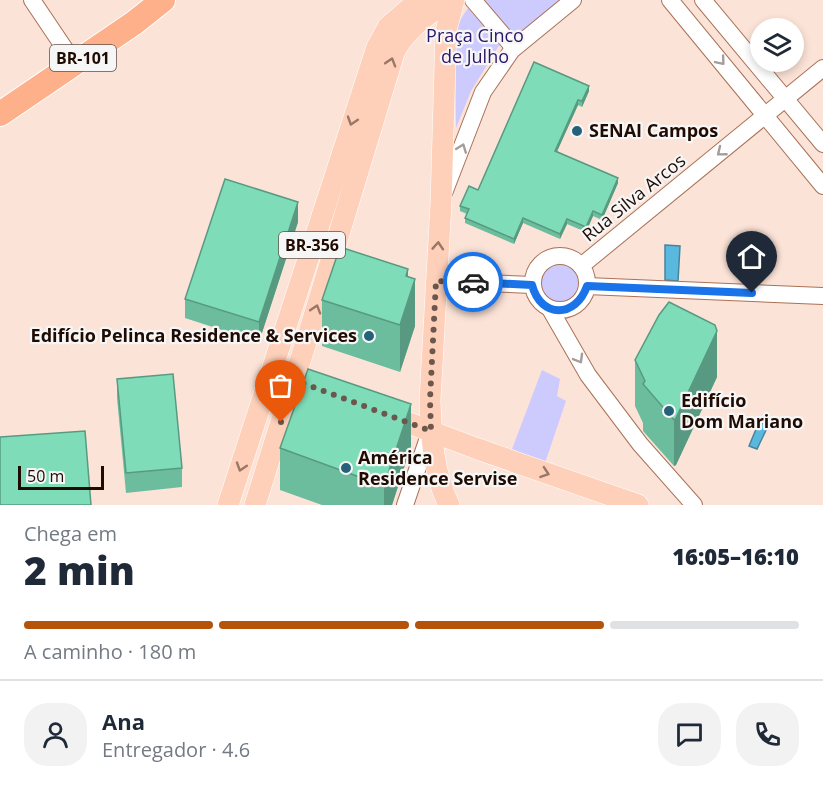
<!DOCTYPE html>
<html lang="pt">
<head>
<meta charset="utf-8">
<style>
	body { margin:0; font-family:"Open Sans",sans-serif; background:#f2f2f3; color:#1f2937; height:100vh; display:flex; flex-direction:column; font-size:22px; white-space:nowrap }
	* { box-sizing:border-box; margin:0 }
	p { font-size:20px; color:#747a83 }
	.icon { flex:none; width:33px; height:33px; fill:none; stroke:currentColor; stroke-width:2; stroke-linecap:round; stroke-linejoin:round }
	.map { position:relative; height:505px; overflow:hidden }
	.panel { display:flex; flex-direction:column; background:#fff; flex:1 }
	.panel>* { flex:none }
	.controls { position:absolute; left:750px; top:18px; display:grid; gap:12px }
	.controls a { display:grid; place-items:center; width:54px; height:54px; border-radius:50%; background:#fff; box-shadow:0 3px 9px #0003; font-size:30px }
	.scale { position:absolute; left:18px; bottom:15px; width:86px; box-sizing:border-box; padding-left:6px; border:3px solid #1f0b02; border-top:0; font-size:16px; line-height:21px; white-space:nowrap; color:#1f0b02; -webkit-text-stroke:4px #f6f6f6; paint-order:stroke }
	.pin { position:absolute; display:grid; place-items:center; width:51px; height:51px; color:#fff; margin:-62px -26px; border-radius:50% 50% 50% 0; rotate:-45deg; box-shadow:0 0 6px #0007 }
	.pin .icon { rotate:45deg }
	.courier { position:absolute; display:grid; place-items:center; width:60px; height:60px; margin:-30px; border:4px solid #1a73e8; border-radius:50%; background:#fff; color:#222; box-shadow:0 2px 8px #0007 }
	.head em { font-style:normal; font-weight:800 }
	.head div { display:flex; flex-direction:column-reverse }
	.head { display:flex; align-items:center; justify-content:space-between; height:102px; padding:0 24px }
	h1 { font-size:39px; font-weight:800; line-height:45px }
	.bar { display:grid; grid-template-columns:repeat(4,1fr); gap:9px 6px; align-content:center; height:72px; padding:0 24px }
	.bar i { height:8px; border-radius:4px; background:#e0e1e3 }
	.bar .current { background:#b45309 }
	.bar p { grid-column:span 4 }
	.line { display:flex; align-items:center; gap:15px; padding:0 24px; border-top:2px solid #e0e1e3 }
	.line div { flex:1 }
	.round { display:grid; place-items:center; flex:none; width:63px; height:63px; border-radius:24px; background:#f2f2f3 }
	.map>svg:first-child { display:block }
</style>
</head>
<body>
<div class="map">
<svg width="823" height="505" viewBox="0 0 823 505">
	<rect width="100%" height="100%" fill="#fce3d7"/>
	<g fill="#cdcbfe">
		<path d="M479,0H567L523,34C503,36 491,14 479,0Z"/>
		<polygon points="468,8 500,44 471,91 456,128 455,28"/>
		<circle cx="558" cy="283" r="20"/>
		<polygon points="542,370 560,379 557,396 566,401 545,463 512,449"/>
	</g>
	<g fill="#59b8de" stroke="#48849c" stroke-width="1.5">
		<polygon points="665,245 680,246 678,281 665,280"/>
		<polygon points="759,422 768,426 757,449 749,446"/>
	</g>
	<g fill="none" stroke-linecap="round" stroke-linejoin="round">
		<defs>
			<g id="minor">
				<polyline points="32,0 75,64"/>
				<polyline points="473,0 514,48"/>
				<polyline points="670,0 823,186"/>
				<polyline points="703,0 823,144"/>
				<polyline points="444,193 483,92 512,50 573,0"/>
				<circle cx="560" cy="283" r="27"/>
				<polyline points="581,266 823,68"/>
				<polyline points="436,281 532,285"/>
				<polyline points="587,286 823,296"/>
				<polyline points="550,309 588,375 640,444 694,505"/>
				<polyline points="405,505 430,432"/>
			</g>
			<g id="major">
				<polyline points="385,414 475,448 638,505"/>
				<polyline points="228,505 377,47 388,27 419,0"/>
				<path d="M255,505L312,323L394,53C405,29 428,15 448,0"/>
				<path d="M449,505C433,473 431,435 430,400L441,203L446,31L454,0"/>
			</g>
			<polyline id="highway" points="0,114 134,23 163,0"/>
		</defs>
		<use href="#minor" stroke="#a97256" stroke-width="18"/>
		<use href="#major" stroke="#fff" stroke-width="22"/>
		<use href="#highway" stroke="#fff" stroke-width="26"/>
		<use href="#minor" stroke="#fff" stroke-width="16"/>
		<use href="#major" stroke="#fed0b9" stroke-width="21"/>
		<use href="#highway" stroke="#fdb08a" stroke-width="24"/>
	</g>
	<g fill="#6cbd9e">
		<polygon points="534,62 589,91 582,107 578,105 557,151 618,183 602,220 593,216 586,232 567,224 560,239 523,223 514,244 465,223 465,218 467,214 460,211 460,206 478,190"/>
		<polygon points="298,222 259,342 185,318 185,299"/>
		<polygon points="408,277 415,326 400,372 322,346 322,300"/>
		<polygon points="635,360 717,377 676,465 674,466 643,431 643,423 635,406"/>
		<polygon points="117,379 182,468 182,487 126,493 117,398"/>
		<polygon points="411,446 392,505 322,505 280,490 280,448"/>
	</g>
	<g fill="#589a81">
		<polygon points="589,86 589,91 582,107 582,101"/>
		<polygon points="578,100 578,105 555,156 555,151"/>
		<polygon points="618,178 618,183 602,220 602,215"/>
		<polygon points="298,202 298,222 259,342 259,322"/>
		<polygon points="593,211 593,216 586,232 586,227"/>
		<polygon points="523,218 523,223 514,244 514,239"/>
		<polygon points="567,219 567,224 560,239 560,234"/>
		<polygon points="408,269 408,302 415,279 415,326 400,372 400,325 406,276"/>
		<polygon points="717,331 717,377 676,465 674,466 674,420"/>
		<polygon points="411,404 411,446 392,505 384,505 384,486"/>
	</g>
	<g fill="#7edcb8" stroke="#589a81" stroke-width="1.5">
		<polygon points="534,62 589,86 582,101 578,100 555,151 618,178 602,215 593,211 586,227 567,219 560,234 523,218 514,239 465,218 469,209 460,206 469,186 478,190"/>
		<polygon points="225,179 298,202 259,322 185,299"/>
		<polygon points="340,247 408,269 406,276 415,279 400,325 322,300"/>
		<polygon points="669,302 715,325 717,331 676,418 674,420 643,384 645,381 635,360 659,315"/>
		<polygon points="308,369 411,404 384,486 280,448"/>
		<polygon points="173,374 182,468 126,473 117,379"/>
		<polygon points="85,431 91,505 0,505 0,437"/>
	</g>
	<defs><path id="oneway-chevron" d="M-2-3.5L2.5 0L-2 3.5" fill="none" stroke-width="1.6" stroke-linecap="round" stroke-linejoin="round" transform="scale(1.5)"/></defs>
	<g stroke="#a59d9a">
		<use href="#oneway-chevron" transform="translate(721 61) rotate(50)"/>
		<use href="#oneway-chevron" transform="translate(462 148) rotate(-69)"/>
		<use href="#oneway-chevron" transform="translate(721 152) rotate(141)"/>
		<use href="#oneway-chevron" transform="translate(579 359) rotate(60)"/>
	</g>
	<g stroke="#9a7767">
		<use href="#oneway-chevron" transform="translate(391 62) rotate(-73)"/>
		<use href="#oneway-chevron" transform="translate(352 121) rotate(108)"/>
		<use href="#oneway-chevron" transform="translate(438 246) rotate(-86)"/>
		<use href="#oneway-chevron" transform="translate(316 309) rotate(-73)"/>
		<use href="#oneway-chevron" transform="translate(241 467) rotate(108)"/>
		<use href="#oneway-chevron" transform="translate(545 473) rotate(19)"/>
	</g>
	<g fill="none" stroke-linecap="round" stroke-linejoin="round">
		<polyline stroke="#6c574d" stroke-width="6" stroke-dasharray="0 10.8" points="281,422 294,380 431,431 430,400 436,281 473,282"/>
		<path stroke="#1a73e8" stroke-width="8" d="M473,282L532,285C541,319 576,318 587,286L752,293"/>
	</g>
	<g fill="#256279" stroke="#f6f6f6" stroke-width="2">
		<circle cx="577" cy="131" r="6"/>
		<circle cx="369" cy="336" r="6"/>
		<circle cx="669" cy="411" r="6"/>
		<circle cx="346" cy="468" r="6"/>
	</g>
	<g text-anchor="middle" stroke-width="4.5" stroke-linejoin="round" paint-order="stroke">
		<g fill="#f6f6f6" stroke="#60524b" stroke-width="1.5">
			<rect x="50" y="45" width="66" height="26" rx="4.5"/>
			<rect x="279" y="232" width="66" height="26" rx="4.5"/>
		</g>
		<g font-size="16" font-weight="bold" fill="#1f0b02">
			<text x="83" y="64">BR-101</text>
			<text x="312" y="251">BR-356</text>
		</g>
		<g font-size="18" fill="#2c1669" stroke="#f6f6f6">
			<text x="475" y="42">Praça Cinco<tspan x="475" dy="21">de Julho</tspan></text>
		</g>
		<g font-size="18" font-weight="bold" fill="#1f0b02" stroke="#f6f6f6" text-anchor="start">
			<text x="589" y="137">SENAI Campos</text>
			<text x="357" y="342" text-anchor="end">Edifício Pelinca Residence &amp; Services</text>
			<text x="681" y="407">Edifício<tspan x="681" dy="21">Dom Mariano</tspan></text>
			<text x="358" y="464">América<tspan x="358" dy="21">Residence Servise</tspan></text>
		</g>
		<g font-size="18" fill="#1f0b02" stroke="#f6f6f6">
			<text transform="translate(634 198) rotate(-39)" y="6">Rua Silva Arcos</text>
		</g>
	</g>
</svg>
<div class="controls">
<a><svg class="icon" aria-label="layers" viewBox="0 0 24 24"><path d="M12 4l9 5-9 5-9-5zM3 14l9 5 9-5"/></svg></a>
</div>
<div class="scale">50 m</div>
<div class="pin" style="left:281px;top:422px;background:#ea580c"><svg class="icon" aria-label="bag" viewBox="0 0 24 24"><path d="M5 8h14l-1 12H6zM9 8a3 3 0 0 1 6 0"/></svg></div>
<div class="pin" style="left:752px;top:293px;background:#1f2937"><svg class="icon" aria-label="home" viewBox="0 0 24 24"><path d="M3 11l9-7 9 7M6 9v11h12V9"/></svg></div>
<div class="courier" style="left:473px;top:282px"><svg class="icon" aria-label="car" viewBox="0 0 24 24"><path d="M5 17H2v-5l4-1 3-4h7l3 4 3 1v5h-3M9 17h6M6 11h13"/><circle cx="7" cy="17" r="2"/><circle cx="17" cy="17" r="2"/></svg></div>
</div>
<section class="panel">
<div class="head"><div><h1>2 min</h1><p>Chega em</p></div><em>16:05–16:10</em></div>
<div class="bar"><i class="current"></i><i class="current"></i><i class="current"></i><i></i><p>A caminho · 180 m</p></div>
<div class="line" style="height:108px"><a class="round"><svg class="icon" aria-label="person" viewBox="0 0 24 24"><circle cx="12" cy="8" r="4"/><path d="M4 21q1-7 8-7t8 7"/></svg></a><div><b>Ana</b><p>Entregador · 4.6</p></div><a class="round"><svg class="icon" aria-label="chat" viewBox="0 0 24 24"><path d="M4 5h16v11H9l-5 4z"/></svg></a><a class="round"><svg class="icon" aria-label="phone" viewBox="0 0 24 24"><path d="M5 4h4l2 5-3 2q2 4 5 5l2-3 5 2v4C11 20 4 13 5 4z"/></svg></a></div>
</section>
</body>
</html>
